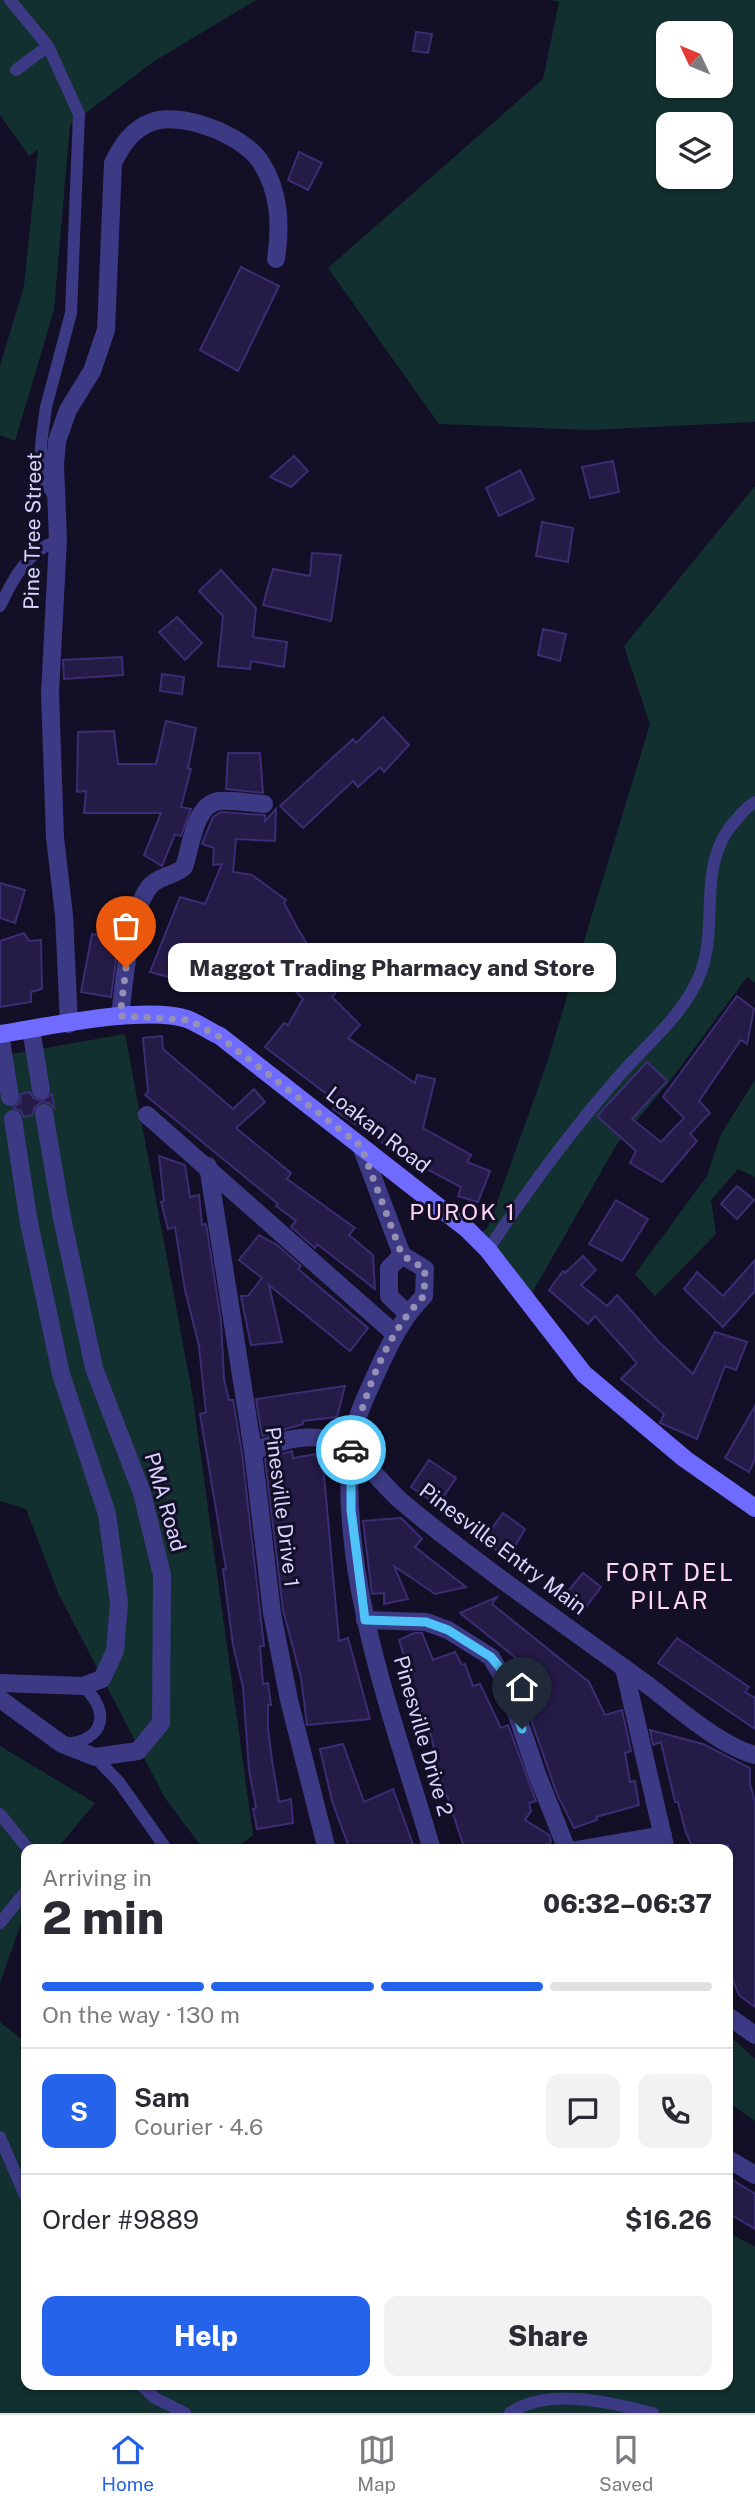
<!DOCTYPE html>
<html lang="en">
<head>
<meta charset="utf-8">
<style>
	body { margin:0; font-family:"Public Sans",sans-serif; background:#f2f2f3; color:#2b2b33; height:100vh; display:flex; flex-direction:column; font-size:26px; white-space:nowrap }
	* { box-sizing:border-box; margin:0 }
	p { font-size:23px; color:#7c7c81 }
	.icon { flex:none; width:38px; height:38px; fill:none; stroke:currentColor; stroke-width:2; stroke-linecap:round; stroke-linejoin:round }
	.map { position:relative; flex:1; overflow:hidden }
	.side { position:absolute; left:21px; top:1844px; width:712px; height:546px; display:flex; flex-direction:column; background:#fff; border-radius:14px; box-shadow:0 2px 5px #0004 }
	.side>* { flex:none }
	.needle { width:46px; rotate:314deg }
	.fabs { position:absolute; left:656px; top:21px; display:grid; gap:14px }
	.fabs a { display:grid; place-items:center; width:77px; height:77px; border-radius:14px; background:#fff; box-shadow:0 2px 5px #0004; font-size:35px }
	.pin { position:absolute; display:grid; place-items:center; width:60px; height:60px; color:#fff; margin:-72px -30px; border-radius:50% 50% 50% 0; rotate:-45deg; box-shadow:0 0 7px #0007 }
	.pin .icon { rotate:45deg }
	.courier { position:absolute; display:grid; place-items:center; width:70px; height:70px; margin:-35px; border:5px solid #4fc3f7; border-radius:50%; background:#fff; color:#222; box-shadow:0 2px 9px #0007 }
	.bubble { position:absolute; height:49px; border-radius:14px; background:#fff; box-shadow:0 2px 5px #0004; font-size:23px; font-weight:800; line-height:49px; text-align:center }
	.head em { font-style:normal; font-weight:800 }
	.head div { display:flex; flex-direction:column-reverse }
	.head { display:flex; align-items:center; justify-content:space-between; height:119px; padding:0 21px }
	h1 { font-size:46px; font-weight:800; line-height:52px }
	.bar { display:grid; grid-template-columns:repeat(4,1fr); gap:10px 7px; align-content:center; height:84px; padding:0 21px }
	.bar i { height:9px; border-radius:5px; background:#e1e1e2 }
	.bar .current { background:#2563eb }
	.bar p { grid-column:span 4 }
	.line { display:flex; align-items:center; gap:18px; padding:0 21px; border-top:2px solid #e1e1e2 }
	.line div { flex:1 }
	.round { display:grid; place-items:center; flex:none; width:74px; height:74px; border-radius:14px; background:#f2f2f3 }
	.action { display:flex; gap:14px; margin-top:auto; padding:14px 21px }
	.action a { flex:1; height:80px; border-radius:14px; background:#2563eb; color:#fff; font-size:28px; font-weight:800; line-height:80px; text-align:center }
	.action a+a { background:#f2f2f3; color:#2b2b33 }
	.tab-bar { display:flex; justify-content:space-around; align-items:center; height:98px; border-top:2px solid #e1e1e2; background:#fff; font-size:19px; color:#7c7c81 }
	.tab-bar a { display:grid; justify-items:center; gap:4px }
	.tab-bar .current { color:#2563eb }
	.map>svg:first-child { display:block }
</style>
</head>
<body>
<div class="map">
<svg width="755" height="2413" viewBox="0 0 755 2413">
	<rect width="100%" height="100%" fill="#130f26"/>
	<g fill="#12302f" fill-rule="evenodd">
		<polygon points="0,0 256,0 153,62 70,125 54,310 15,441 0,435 0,366 24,286 38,150 29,156 0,115"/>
		<path d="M550,0H755V422L590,430L439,424L328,268L543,79L559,2ZM668,33H721V86H668ZM668,124H721V177H668Z"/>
		<polygon points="755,486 755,983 747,977 673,1077 617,1144 531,1295 481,1233 488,1227 546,1066 650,724 624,646"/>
		<polygon points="125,1034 192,1392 253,1835 234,1850 204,1850 165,1798 59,1595 26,1509 0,1501 0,1056"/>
		<polygon points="755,1080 755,1177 738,1169 711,1200 716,1234 655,1296 635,1274 707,1176 721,1134"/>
		<polygon points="0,1746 95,1803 56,1850 26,1850 26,1909 0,1983"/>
		<polygon points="0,2022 26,2043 26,2385 728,2385 728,2232 755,2247 755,2413 0,2413"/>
		<polygon points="728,2034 755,2059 755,2121 728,2102"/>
	</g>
	<g fill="#241b47" stroke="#3b2d73" stroke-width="2">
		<polygon points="416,32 432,34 428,53 413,51"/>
		<polygon points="299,152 322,163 308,190 288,180"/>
		<polygon points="241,267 279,286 238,371 200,350"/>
		<polygon points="294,456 308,471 291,487 270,477"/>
		<polygon points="613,461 619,492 590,498 582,467"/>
		<polygon points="520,470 534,499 499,516 486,488"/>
		<polygon points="542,522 573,528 568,562 536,556"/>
		<polygon points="312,553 341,555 331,621 263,605 273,569 310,576"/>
		<polygon points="221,570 256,608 253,637 287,642 284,667 251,661 250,669 218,666 223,616 199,591"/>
		<polygon points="177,617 202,643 185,660 159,632"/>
		<polygon points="543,629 566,634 560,661 538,655"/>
		<polygon points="122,657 123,675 64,679 63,660"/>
		<polygon points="162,674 184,677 182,694 160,691"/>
		<polygon points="383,717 409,745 384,772 380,767 358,787 353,781 303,828 280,806 353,739 356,743"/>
		<polygon points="166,721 196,728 188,768 191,769 181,807 191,809 181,836 175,834 162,866 144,855 161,813 84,813 86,791 77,792 78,732 114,731 118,764 156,764"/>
		<polygon points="228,753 260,753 263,793 226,789"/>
		<polygon points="276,809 275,841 236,839 233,872 252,875 286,900 284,903 298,929 336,992 332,997 360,1025 348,1038 415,1083 417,1075 435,1079 423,1128 471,1155 467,1162 490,1171 478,1202 458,1196 461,1187 400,1155 333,1109 337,1102 265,1047 284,1023 288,1025 303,999 296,992 300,981 262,965 256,976 241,969 230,989 191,973 188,982 150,972 180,897 205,904 222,864 213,865 214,848 202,844 213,817 221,812 235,813 265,815 265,821"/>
		<polygon points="0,883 25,890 15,923 0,918"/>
		<polygon points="24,933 29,941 41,940 42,989 31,992 31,1002 0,1007 0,941"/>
		<polygon points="92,934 119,939 111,997 81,992"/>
		<polygon points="737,996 754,1009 747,1044 741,1040 699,1101 710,1113 690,1134 697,1141 662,1182 630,1163 636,1151 597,1116 647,1062 667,1081 632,1119 661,1142 684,1118 663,1097"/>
		<polygon points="162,1036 163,1049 233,1109 254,1089 265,1102 236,1128 291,1173 287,1179 355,1228 349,1235 373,1255 375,1289 317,1244 315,1248 291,1227 296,1221 276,1206 278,1204 145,1095 148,1092 143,1038"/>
		<polygon points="30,1092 33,1098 42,1101 52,1094 54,1108 49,1103 41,1102 34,1108 33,1115 24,1117 21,1111 13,1108 20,1102 21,1094"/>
		<polygon points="159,1156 185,1165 190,1197 199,1195 202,1225 206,1224 221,1320 224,1379 229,1400 233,1400 242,1453 264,1646 260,1646 263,1684 268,1683 271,1705 268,1705 268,1728 272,1761 279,1802 291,1799 293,1823 257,1829 253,1809 256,1808 249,1770 243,1687 233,1645 223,1569 226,1569 200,1414 206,1412 199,1346 185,1290 175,1227 168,1229 161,1202 164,1201"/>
		<polygon points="737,1186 754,1200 737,1219 721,1204"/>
		<polygon points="616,1200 648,1219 622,1261 589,1244"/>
		<polygon points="259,1235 277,1245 301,1266 298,1269 368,1328 350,1351 269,1285 282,1342 251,1345 241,1296 248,1296 262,1278 239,1260"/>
		<polygon points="583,1256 596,1270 581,1285 607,1306 617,1295 659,1342 693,1374 715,1332 747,1342 736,1370 725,1366 697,1439 660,1423 664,1414 621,1379 637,1363 595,1316 588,1324 549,1290 563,1271 565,1273"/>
		<polygon points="755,1260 755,1291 723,1327 684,1289 697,1272 723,1296"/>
		<polygon points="345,1386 337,1417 303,1421 303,1424 262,1436 256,1399"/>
		<polygon points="755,1406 755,1459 749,1472 725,1458"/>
		<polygon points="292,1451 293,1458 322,1453 339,1641 348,1638 370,1719 307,1725 301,1678 283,1610 265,1459"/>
		<polygon points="429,1460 456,1478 438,1505 411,1487"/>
		<polygon points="503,1513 525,1529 508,1558 483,1541"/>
		<polygon points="401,1518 422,1539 415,1547 466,1587 435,1594 394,1566 408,1599 384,1604 384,1593 372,1594 363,1521"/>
		<polygon points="583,1573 601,1587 583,1611 564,1596"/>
		<polygon points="497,1597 492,1604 589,1682 605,1715 622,1710 631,1751 625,1753 630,1782 635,1781 639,1805 596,1817 597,1820 574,1828 557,1794 530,1717 533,1716 525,1686 541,1678 460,1613"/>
		<polygon points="414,1633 422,1633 433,1660 455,1652 462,1665 465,1664 473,1686 480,1684 501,1728 508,1725 536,1801 529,1803 531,1811 525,1820 549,1835 551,1841 546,1850 465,1850 440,1775 428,1723 425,1724 403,1664 406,1662 399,1640"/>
		<polygon points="677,1638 749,1687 745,1692 755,1698 755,1729 658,1663"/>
		<polygon points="650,1730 703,1744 750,1768 750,1784 755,1802 755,2007 739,1995 728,1968 728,1845 694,1850 686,1833 678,1802 675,1802 661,1742 653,1745"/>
		<polygon points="343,1744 364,1802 393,1789 415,1850 350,1850 332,1801 320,1749"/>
		<polygon points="728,2177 755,2194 755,2229 728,2213"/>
	</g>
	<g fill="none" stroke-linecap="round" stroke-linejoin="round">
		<g stroke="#3d3a85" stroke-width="12">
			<polyline points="10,0 48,46 79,114 71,313 46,407 41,444 41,475 56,499"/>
			<polyline points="16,70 48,46"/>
			<path d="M0,606C14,577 27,552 58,540"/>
			<path d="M488,1250C528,1189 571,1131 619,1076C648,1043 685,1014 701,972C719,922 696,862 736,820C742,813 747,806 755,802"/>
			<path d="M65,1744C105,1740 111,1712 83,1686"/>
			<polyline points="95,1757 119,1782 167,1850"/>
			<polyline points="0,1814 29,1850"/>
			<polyline points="0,1923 26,1891"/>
			<polyline points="0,2137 26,2198"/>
			<polyline points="141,2385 155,2398 185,2413"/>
			<path d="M510,2413C548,2386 611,2403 653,2413"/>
		</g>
		<g stroke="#3d3a85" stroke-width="18">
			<path d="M120,1016C124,984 130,907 151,885C161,875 175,876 184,867C191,848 194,804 219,801C234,800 250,803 264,804"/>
			<path d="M69,1024L64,915L55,837L50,693L58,540L55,465L57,441L68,410L92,371L106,330L113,163C122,145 132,129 152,122C181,111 243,135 260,161C280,191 281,225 276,259"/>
			<polyline points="31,1029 41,1090"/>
			<polyline points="0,1034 10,1097"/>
			<polyline points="147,1115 395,1334"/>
			<path d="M361,1146L402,1255L425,1269L424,1296C404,1316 393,1338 381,1363C368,1392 352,1422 350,1454C342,1589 395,1722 432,1850"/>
			<polyline points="208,1166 253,1451 272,1613 289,1700 327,1850"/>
			<polyline points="402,1255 389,1268 389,1296 407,1313"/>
			<path d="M253,1451C279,1442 308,1431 335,1442C362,1454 381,1484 402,1502C479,1566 564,1624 645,1683C676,1706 718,1745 755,1755"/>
			<polyline points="365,1620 426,1622 448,1630 491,1657 506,1683 537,1774 567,1850"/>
			<polyline points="624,1668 666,1850"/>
			<polyline points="0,1683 83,1686 102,1679 115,1651 119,1603 107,1514 61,1374 29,1223 13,1119"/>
			<polyline points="0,1699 62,1744 95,1757 138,1751 161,1723 162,1575 142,1493 94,1368 62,1218 44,1113"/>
			<polyline points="576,1850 663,1835"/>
			<polyline points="728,2016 755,2035"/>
			<polyline points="728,2159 755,2175"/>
		</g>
		<path stroke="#6f6bff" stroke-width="18" d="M0,1034C46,1027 145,1005 187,1019C198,1023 209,1031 220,1036L467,1229L488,1250L584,1374L685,1459L755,1508"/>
	</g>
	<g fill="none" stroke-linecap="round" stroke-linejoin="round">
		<path stroke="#948fb3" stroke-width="7" stroke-dasharray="0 12.6" d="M126,968L120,1016L189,1020L220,1037L361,1146L402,1255L425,1269L424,1296C384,1336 364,1396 351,1450"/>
		<polyline stroke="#4fc3f7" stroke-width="9" points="351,1450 351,1510 365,1620 426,1622 448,1630 491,1657 500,1668 522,1729"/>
	</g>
	<g text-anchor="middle" stroke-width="6" stroke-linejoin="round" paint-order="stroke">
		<g font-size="21" fill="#d9d4ff" stroke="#130f26">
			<text transform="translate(33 531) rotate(-89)" y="7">Pine Tree Street</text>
			<text transform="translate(378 1130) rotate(38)" y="7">Loakan Road</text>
			<text transform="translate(165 1502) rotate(74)" y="7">PMA Road</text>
			<text transform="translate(282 1507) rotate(83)" y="7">Pinesville Drive 1</text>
			<text transform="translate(503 1549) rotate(37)" y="7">Pinesville Entry Main</text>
			<text transform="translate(423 1736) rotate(74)" y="7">Pinesville Drive 2</text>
		</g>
		<g font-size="23" letter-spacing="2" fill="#ffd6f0" stroke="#130f26">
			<text x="463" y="1220">PUROK 1</text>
		</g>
		<g font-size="24" letter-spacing="2" fill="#ffd6f0" stroke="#130f26">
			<text x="670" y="1581">FORT DEL<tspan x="670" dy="28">PILAR</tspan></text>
		</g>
	</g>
</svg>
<div class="fabs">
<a><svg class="needle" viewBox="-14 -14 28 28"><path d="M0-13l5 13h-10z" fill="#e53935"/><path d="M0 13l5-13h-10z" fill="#7c7c81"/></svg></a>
<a><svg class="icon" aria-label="layers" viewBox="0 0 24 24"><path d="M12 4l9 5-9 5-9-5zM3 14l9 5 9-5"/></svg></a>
</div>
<div class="pin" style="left:126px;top:968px;background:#ea580c"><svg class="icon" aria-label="bag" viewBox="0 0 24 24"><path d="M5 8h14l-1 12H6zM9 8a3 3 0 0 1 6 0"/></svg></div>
<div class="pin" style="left:522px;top:1729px;background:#1f2937"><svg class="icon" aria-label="home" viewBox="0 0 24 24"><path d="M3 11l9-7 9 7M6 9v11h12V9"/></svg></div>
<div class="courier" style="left:351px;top:1450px"><svg class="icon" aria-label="car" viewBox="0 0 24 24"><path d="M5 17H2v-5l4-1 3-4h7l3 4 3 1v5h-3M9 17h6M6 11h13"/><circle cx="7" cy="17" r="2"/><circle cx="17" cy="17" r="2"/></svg></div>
<div class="bubble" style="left:168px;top:943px;width:448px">Maggot Trading Pharmacy and Store</div>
<section class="side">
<div class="head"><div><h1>2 min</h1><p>Arriving in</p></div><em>06:32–06:37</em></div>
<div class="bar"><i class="current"></i><i class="current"></i><i class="current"></i><i></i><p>On the way · 130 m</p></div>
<div class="line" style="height:126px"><b class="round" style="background:#2563eb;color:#fff">S</b><div><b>Sam</b><p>Courier · 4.6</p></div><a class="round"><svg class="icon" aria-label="chat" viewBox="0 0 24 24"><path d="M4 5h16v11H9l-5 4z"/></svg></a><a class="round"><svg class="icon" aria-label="phone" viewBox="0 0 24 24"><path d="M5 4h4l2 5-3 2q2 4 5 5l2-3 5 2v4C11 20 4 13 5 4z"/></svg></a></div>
<div class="line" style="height:91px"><div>Order #9889</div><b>$16.26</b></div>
<div class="action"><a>Help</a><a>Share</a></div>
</section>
</div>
<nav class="tab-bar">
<a class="current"><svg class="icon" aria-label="home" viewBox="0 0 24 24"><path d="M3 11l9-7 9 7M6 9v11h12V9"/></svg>Home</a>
<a><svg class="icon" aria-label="map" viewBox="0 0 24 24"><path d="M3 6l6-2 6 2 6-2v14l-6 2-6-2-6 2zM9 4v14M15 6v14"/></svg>Map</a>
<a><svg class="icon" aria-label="saved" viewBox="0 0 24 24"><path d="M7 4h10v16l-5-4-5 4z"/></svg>Saved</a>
</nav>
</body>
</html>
